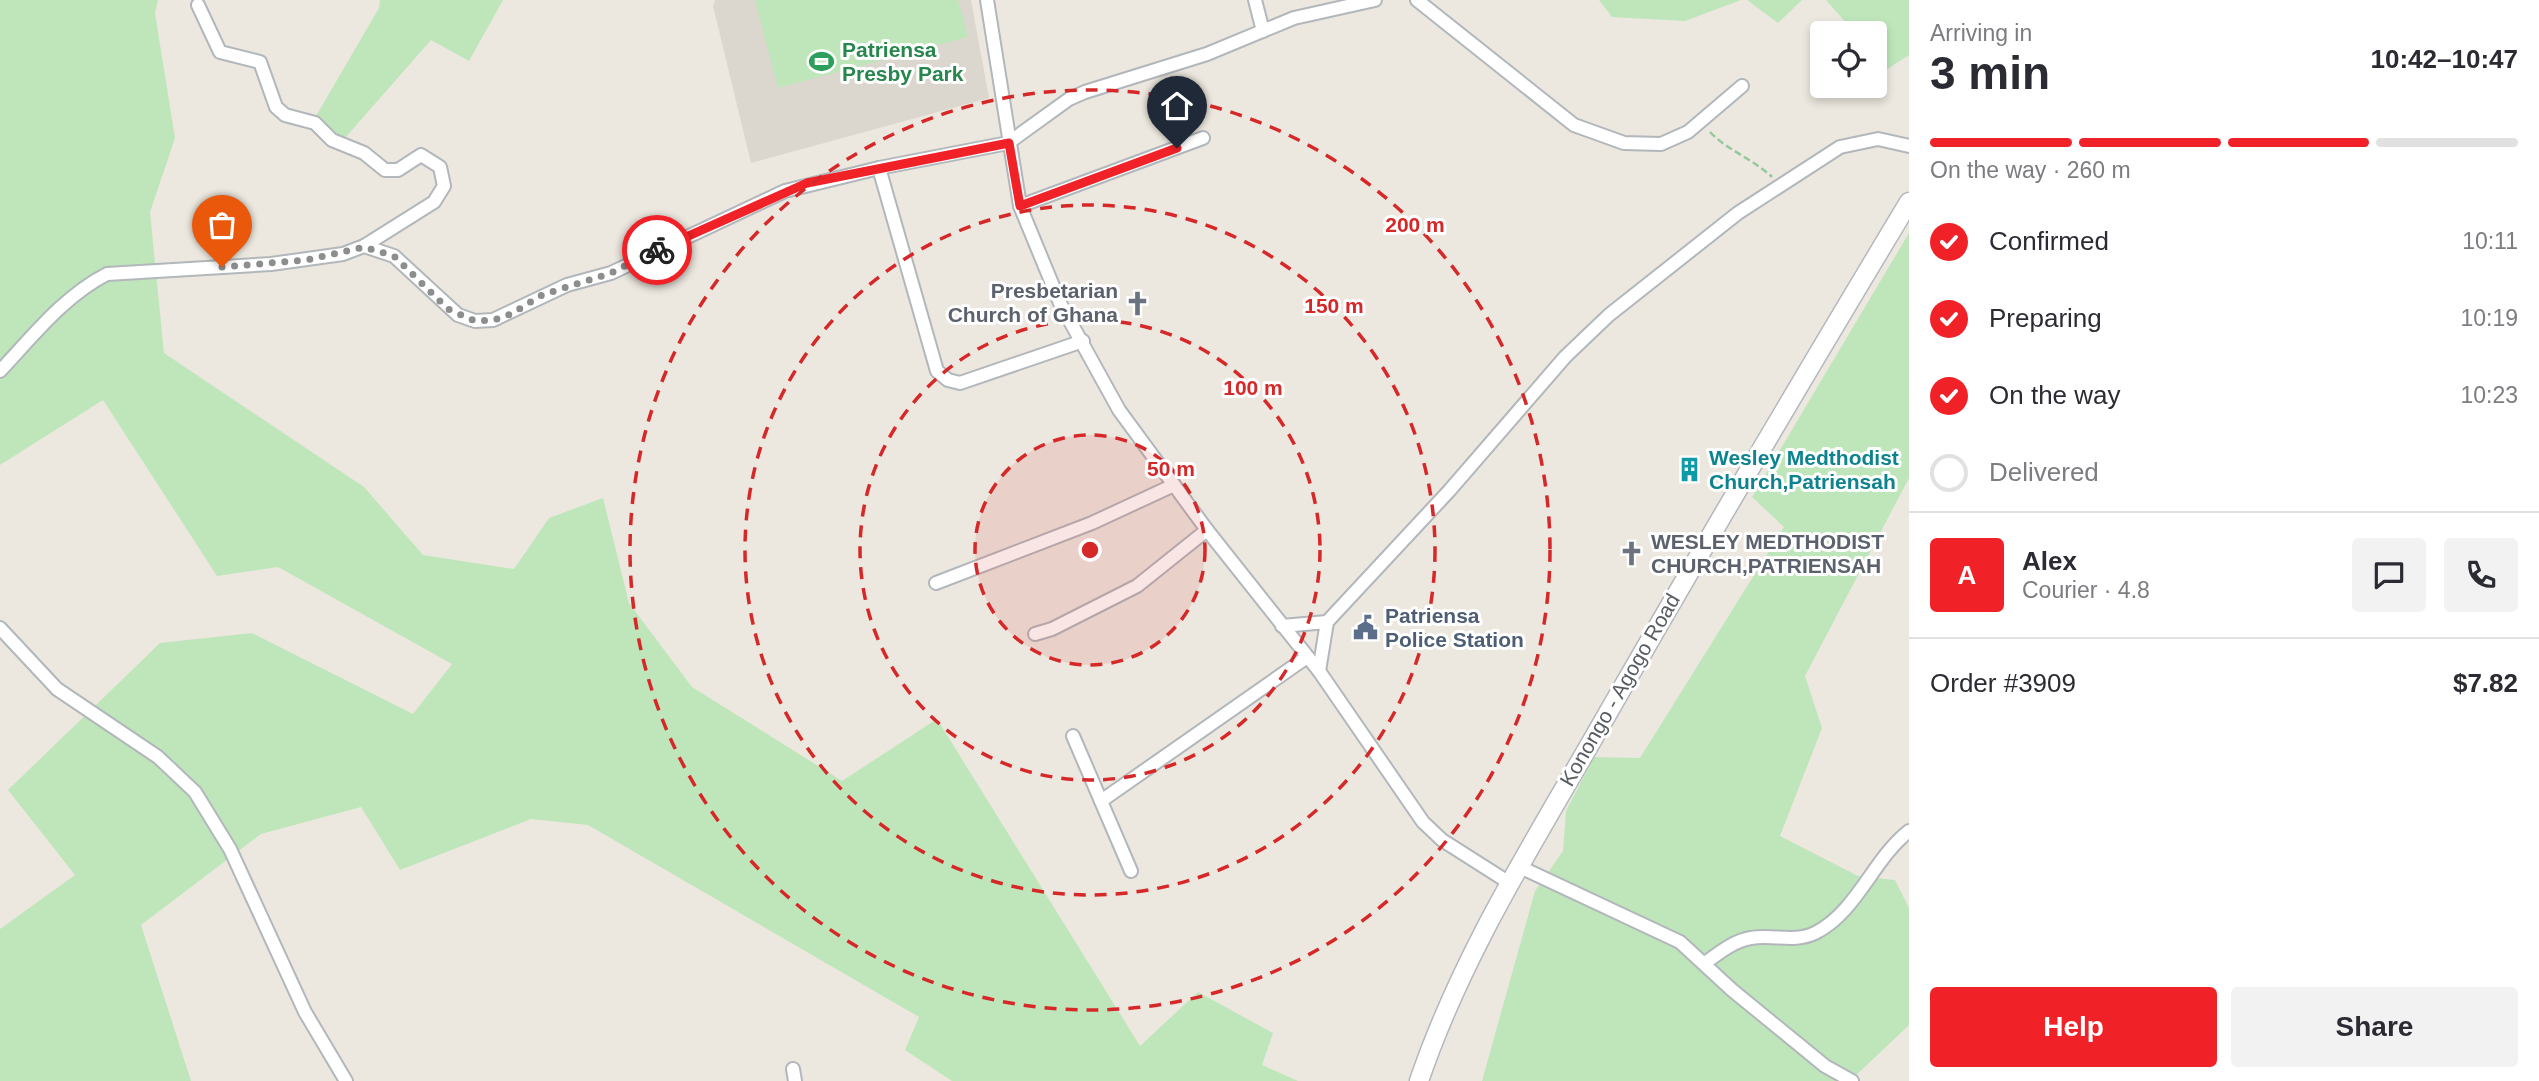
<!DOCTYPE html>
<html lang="en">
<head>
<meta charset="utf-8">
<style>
	body { margin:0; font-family:Helvetica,sans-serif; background:#f2f2f3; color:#2b2b33; height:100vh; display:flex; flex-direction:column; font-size:26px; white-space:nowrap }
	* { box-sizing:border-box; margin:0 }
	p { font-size:23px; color:#7c7c81 }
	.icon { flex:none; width:38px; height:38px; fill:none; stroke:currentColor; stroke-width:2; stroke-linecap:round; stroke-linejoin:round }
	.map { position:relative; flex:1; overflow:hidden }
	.side { display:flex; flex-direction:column; background:#fff; width:630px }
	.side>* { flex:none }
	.fabs { position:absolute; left:1810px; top:21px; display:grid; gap:14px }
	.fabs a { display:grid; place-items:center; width:77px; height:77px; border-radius:7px; background:#fff; box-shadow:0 4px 10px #0003; font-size:35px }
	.pin { position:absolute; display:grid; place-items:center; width:60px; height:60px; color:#fff; margin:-72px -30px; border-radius:50% 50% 50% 0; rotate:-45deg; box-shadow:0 0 7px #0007 }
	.pin .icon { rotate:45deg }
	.courier { position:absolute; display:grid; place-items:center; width:70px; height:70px; margin:-35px; border:5px solid #f12128; border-radius:50%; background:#fff; color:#222; box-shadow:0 2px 9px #0007 }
	.summary em { font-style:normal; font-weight:700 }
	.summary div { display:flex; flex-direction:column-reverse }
	.summary { display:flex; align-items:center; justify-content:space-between; height:119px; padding:0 21px }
	h1 { font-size:46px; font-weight:700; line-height:52px }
	.bar { display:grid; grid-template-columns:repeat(4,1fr); gap:10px 7px; align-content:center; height:84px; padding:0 21px }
	.bar i { height:9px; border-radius:5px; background:#e1e1e2 }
	.bar .on { background:#f12128 }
	.bar p { grid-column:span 4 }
	.line { display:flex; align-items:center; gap:18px; padding:0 21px; border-top:2px solid #e1e1e2 }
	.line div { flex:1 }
	.round { display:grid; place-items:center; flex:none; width:74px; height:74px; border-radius:7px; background:#f2f2f3 }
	ol { padding:0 21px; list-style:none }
	li { display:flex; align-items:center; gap:21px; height:77px }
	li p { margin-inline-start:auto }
	li .icon { padding:7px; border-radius:50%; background:#f12128; color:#fff; stroke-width:4 }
	li:last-child { color:#7c7c81 }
	li i { width:38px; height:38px; border:4px solid #e1e1e2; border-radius:50% }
	.button { display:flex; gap:14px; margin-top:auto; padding:14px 21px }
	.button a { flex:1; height:80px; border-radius:7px; background:#f12128; color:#fff; font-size:28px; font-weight:700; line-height:80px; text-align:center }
	.button a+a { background:#f2f2f3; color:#2b2b33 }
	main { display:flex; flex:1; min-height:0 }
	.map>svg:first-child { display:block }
</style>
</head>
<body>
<main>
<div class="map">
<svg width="1909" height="1081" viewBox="0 0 1909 1081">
	<rect width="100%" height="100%" fill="#ece8df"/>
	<polygon fill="#dcd7ce" points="715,0 971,0 989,98 751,163 713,6"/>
	<g fill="#bfe6ba">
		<polygon points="0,0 158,0 155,13 175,138 150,212 164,353 364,487 423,555 514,569 549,518 603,498 629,603 692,687 842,781 937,719 1140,1046 1198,992 1273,1033 1262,1065 1298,1081 952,1081 905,1050 919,1017 588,825 531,819 400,870 361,807 261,834 141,925 191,1081 0,1081 0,929 75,875 8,790 160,643 252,633 413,714 452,664 278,567 217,576 103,400 0,465"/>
		<polygon points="380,0 503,0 469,61 431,40 344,139 316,116 379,8"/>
		<polygon points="755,0 958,0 968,37 778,88"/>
		<polygon points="1599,0 1741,0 1685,21 1612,17"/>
		<polygon points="1747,0 1802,0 1778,23"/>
		<polygon points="1826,0 1909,0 1909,55 1886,70 1874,56 1874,33 1855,33"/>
		<polygon points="1909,233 1909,478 1805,676 1822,728 1780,836 1858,876 1895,880 1909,908 1909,1025 1850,1081 1482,1081 1535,891 1563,851 1566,811 1594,757 1640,758 1784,527 1752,497"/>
	</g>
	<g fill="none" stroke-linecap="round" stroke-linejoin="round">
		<defs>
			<g id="street">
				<polyline points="987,0 1020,206 1060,303 1119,410 1207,530 1319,671 1423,822 1442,840 1508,882"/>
				<polyline points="1255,0 1263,31"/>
				<polyline points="1417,0 1574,125 1624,143 1661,144 1688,132 1742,86"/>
				<polyline points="198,5 220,52 260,62 276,107 285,115 315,123 332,140 364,153 385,170 398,170 421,155 440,167 444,186 434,202 364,246"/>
				<polyline points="879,168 937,371 948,380 960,383 1083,341"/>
				<polyline points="1020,206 1203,138"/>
				<path d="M0,371C33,336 64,296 107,274L271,264L343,254L364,246L394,256L458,315L475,321L493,320L567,285L611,273L785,191L879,168L1008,143L1069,99L1085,92L1207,54L1294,18L1375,0"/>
				<polyline points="936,583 1092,523 1174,485"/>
				<polyline points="1282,626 1327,622"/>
				<polyline points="0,628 57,689 158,757 195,792 230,849 305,1012 346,1081"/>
				<polyline points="1035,634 1052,629 1137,586 1207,530"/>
				<polyline points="1319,671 1327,622 1449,491 1565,357 1609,315 1738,213 1840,147 1878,139 1909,146"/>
				<polyline points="1073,736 1131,871"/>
				<polyline points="1101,801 1307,657"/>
				<polyline points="1518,866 1680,942 1732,990 1825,1066 1852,1081"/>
				<path d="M1705,963C1719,953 1733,941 1751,938C1772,934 1795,943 1815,933C1857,912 1873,859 1909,831"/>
				<polyline points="793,1069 795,1081"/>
			</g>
			<path id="secondary" d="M1419,1081C1462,955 1531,847 1597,732C1699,554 1803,378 1909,202"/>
		</defs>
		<use href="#street" stroke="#b2b7bb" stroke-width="16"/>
		<use href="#secondary" stroke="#b3b8bd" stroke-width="21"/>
		<path stroke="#94c99d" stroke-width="2.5" stroke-dasharray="7 3.5" stroke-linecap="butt" d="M1710,132C1727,150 1753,159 1772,177"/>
		<use href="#street" stroke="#fff" stroke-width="12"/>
		<use href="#secondary" stroke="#fff" stroke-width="18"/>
	</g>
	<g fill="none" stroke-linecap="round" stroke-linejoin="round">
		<polyline stroke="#8c8e8d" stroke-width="7" stroke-dasharray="0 12.6" points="222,267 307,260 364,247 394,256 448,309 475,321 494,320 511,314 542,295 611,273 657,250"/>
		<polyline stroke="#f12128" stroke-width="9" points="657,250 807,183 1009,143 1020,206 1177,148"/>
	</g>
	<circle cx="1090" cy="550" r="115" fill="#d62828" fill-opacity=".12"/>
	<g fill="none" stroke="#d62828" stroke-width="3.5" stroke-dasharray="12 9">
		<circle cx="1090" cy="550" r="115"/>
		<circle cx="1090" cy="550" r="230"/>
		<circle cx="1090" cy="550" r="345"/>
		<circle cx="1090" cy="550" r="460"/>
	</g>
	<defs>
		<symbol id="stadium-bare" viewBox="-9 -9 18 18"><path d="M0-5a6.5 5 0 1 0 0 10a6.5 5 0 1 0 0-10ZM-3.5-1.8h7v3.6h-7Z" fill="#2e9e5b" stroke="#fff" stroke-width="2.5" paint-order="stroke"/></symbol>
		<symbol id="church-bare" viewBox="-9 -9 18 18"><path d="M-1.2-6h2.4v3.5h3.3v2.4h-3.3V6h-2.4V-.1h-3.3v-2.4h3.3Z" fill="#6b7280" stroke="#fff" stroke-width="2.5" paint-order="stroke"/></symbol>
		<symbol id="building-bare" viewBox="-9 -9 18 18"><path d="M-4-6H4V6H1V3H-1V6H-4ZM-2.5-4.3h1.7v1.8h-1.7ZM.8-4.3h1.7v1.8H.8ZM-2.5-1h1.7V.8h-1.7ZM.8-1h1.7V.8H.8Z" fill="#0f9aa8" stroke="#fff" stroke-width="2.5" paint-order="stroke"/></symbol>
		<symbol id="civic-bare" viewBox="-9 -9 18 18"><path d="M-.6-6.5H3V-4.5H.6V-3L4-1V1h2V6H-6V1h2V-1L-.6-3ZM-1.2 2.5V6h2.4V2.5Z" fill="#5c6f8a" stroke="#fff" stroke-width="2.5" paint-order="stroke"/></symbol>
	</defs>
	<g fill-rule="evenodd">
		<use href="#stadium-bare" x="804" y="44" width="35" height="35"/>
		<use href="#church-bare" x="1120" y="286" width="35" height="35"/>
		<use href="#building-bare" x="1672" y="452" width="35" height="35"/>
		<use href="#church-bare" x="1614" y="536" width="35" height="35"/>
		<use href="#civic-bare" x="1348" y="610" width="35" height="35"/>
	</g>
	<g text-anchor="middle" stroke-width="6" stroke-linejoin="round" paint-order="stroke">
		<g font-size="21" font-weight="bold" fill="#27864d" stroke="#fff" text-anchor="start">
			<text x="842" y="57">Patriensa<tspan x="842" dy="24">Presby Park</tspan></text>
		</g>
		<g font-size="21" font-weight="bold" fill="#5b616d" stroke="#fff" text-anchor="end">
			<text x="1118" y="298">Presbetarian<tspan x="1118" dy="24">Church of Ghana</tspan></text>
			<text x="1651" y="549" text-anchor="start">WESLEY MEDTHODIST<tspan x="1651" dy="24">CHURCH,PATRIENSAH</tspan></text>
		</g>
		<g font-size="21" font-weight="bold" fill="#0d838f" stroke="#fff" text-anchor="start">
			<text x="1709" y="465">Wesley Medthodist<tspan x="1709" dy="24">Church,Patriensah</tspan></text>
		</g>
		<g font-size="21" font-weight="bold" fill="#4e5e75" stroke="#fff" text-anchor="start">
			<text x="1385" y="623">Patriensa<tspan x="1385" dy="24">Police Station</tspan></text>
		</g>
		<g font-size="21" fill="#585d61" stroke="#fff">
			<text transform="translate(1620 690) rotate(-60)" y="7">Konongo - Agogo Road</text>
		</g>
	</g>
	<circle cx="1090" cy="550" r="10" fill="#d62828" stroke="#fff" stroke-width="3.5"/>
	<g font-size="21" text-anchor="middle" font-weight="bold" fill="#d62828" stroke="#fff" stroke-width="6" stroke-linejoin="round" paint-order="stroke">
		<text x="1415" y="232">200 m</text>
		<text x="1334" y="313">150 m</text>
		<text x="1253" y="395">100 m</text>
		<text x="1171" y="476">50 m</text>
	</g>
</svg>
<div class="fabs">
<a><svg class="icon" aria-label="locate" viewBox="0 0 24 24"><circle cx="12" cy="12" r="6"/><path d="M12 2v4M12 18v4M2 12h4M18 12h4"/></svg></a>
</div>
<div class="pin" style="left:222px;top:267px;background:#ea580c"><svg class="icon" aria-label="bag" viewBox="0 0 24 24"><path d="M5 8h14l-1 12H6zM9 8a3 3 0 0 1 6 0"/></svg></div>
<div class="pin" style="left:1177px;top:148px;background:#1f2937"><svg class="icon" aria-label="home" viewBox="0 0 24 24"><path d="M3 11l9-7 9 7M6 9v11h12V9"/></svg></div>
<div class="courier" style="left:657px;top:250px"><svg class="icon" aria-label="bike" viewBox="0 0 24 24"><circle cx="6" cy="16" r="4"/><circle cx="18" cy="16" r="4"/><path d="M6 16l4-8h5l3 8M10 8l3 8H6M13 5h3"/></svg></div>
</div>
<section class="side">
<div class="summary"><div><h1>3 min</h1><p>Arriving in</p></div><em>10:42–10:47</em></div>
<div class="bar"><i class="on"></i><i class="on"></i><i class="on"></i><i></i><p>On the way · 260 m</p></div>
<ol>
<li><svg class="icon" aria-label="check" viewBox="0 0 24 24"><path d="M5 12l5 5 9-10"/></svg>Confirmed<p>10:11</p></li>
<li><svg class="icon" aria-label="check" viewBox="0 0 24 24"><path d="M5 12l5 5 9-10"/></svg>Preparing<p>10:19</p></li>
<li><svg class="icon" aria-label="check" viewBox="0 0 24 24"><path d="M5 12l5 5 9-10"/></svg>On the way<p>10:23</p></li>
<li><i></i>Delivered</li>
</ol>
<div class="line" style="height:126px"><b class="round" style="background:#f12128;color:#fff">A</b><div><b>Alex</b><p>Courier · 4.8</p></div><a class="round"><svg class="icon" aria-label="chat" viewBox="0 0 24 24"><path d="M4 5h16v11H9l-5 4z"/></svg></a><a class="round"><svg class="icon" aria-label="phone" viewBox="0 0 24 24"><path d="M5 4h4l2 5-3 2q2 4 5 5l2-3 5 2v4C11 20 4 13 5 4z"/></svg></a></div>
<div class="line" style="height:91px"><div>Order #3909</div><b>$7.82</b></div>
<div class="button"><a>Help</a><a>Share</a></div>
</section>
</main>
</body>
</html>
